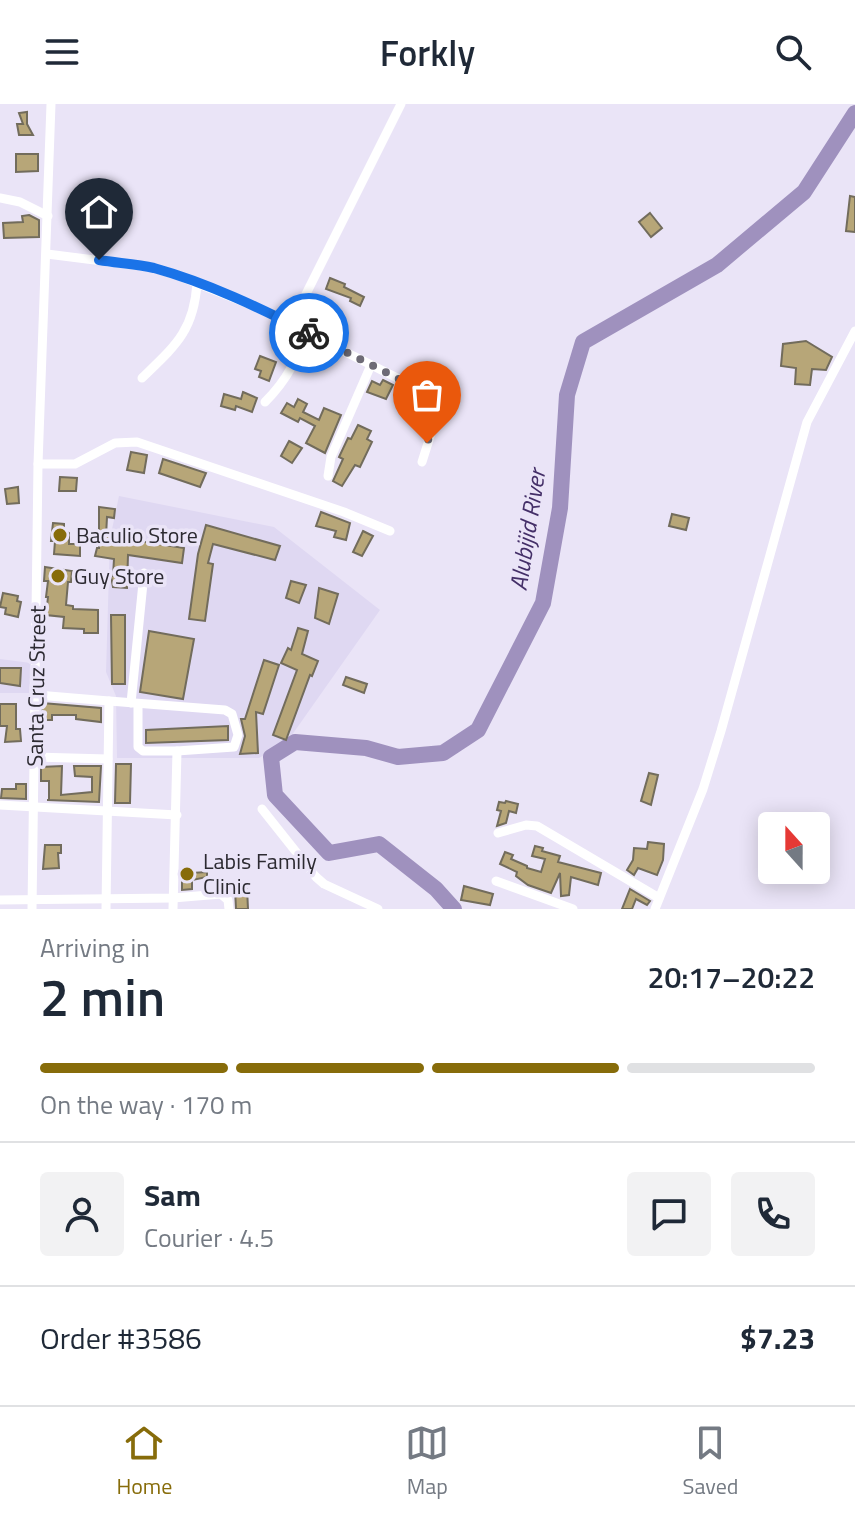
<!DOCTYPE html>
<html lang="en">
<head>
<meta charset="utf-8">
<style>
	body { margin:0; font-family:"Titillium Web",sans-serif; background:#f2f2f3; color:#1f2937; height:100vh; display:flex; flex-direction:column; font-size:30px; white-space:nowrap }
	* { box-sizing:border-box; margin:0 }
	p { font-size:26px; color:#747a83 }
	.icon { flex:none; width:44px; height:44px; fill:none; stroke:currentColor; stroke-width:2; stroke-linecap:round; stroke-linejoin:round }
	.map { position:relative; height:805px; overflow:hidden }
	.panel { display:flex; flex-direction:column; background:#fff; flex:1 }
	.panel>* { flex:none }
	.needle { width:52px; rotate:339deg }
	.buttons { position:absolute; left:758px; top:708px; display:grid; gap:16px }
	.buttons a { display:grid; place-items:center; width:72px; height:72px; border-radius:8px; background:#fff; box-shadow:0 4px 20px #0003; font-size:40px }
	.pin { position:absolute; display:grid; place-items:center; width:68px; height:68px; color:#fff; margin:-82px -34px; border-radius:50% 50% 50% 0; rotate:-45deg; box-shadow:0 0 8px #0007 }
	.pin .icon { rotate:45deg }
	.courier { position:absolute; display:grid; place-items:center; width:80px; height:80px; margin:-40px; border:6px solid #1a73e8; border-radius:50%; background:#fff; color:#222; box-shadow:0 2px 10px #0007 }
	.headline em { font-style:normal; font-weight:600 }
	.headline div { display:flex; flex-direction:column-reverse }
	.headline { display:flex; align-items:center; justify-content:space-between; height:136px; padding:0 40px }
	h1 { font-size:52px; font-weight:600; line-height:60px }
	.bar { display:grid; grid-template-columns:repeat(4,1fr); gap:12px 8px; align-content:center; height:96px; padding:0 40px }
	.bar i { height:10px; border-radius:6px; background:#e0e1e3 }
	.bar .active { background:#876c0a }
	.bar p { grid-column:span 4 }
	.line { display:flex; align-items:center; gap:20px; padding:0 40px; border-top:2px solid #e0e1e3 }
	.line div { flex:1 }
	.round { display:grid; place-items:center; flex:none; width:84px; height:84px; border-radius:8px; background:#f2f2f3 }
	header { display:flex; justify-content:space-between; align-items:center; height:104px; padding:0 40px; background:#fff; font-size:36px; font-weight:600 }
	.dock { display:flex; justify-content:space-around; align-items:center; height:112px; border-top:2px solid #e0e1e3; background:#fff; font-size:22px; color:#747a83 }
	.dock a { display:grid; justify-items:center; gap:4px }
	.dock .active { color:#876c0a }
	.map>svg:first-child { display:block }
</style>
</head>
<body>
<header><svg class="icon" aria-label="menu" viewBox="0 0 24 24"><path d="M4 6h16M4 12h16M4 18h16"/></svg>Forkly<svg class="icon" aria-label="search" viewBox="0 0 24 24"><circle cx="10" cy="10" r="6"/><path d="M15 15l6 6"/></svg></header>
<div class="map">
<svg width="855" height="805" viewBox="0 0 855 805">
	<rect width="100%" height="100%" fill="#eae4f7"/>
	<g fill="#dfd8f2">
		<polygon points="119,392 274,423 380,506 287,638 259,654 117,654 116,592 106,568 110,435"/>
		<polygon points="0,555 31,559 29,589 0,589"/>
	</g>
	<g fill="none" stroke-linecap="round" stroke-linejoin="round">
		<polyline stroke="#9f91be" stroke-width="16" points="454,805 436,785 379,740 329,749 275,691 271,653 295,638 366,644 398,653 443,649 478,626 543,499 560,404 567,291 583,238 717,161 804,88 855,9"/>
	</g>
	<g fill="#b7a678" stroke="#726c5c" stroke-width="2">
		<polygon points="27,8 27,20 33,31 19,31 17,20 23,20 19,9"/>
		<polygon points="16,50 38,50 38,67 16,68"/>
		<polygon points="850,92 855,93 855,128 846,127"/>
		<polygon points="650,109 662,124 651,133 639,118"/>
		<polygon points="29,111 39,116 39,133 4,134 3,119 23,118 22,112"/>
		<polygon points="330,174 345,180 344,183 364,193 360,202 350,197 351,194 326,185"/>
		<polygon points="806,237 832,253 826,266 812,265 810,281 795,280 796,264 781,262 783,240"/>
		<polygon points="260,252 276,258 269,277 259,273 261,267 255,265"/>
		<polygon points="383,276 393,281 386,295 367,288 372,277 380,281"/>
		<polygon points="243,288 257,294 252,308 236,302 235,306 221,302 224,290 241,295"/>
		<polygon points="298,295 307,300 303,308 319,316 324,304 341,311 325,349 306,339 315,322 300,314 298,318 281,309 287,299 294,303"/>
		<polygon points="358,321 371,327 367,335 372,338 360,363 355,361 342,382 333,377 343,355 339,353 348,334 351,335"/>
		<polygon points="289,337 302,344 292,359 281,352"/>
		<polygon points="131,348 147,351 144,369 127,366"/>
		<polygon points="163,355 206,369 200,383 159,369"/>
		<polygon points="60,373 77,374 76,387 59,387"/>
		<polygon points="18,383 19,399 7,400 5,385"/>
		<polygon points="99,403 115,405 114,414 107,413 106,432 184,444 182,459 128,451 127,484 113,483 111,472 113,472 114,455 95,452 97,444 99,444"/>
		<polygon points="321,408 350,419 346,436 334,433 336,427 316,422"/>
		<polygon points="672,410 689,414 686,426 669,422"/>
		<polygon points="53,419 64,420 64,426 69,429 69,440 80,440 80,452 54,450 55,437 51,437"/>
		<polygon points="206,421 280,442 275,456 213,440 208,459 213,460 205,517 189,515 198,450"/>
		<polygon points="363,427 373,432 362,452 353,448"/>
		<polygon points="45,463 72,467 71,478 68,478 66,501 73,502 73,505 98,506 98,529 84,529 84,525 63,524 64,513 46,511 48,493 46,493 48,477 44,477"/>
		<polygon points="291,477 306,481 299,499 286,494"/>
		<polygon points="319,484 338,490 329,520 315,514"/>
		<polygon points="3,489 18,492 17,497 21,498 18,513 5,510 6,504 0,503"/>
		<polygon points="111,511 125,511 125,580 112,580"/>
		<polygon points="298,524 308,527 302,550 318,557 312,572 310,571 286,636 273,631 297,566 281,559 288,544 291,546"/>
		<polygon points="149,527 194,535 183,595 140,588"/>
		<polygon points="264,556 279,561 263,610 256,608 258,649 240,650 245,632 241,615 245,615"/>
		<polygon points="0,564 21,564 20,582 0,579"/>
		<polygon points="346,573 367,580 364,589 343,581"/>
		<polygon points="42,599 101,604 101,618 76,615 76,611 52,611 52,616 42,616"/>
		<polygon points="0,600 16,600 16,625 20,625 21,637 5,638 7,622 0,622"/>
		<polygon points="228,622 228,636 146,639 146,626"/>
		<polygon points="116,660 131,660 130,699 115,699"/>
		<polygon points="62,662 61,691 92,688 92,673 75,672 74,662 101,662 99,698 47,696 49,696 49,677 41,677 41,663"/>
		<polygon points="649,669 658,671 651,701 641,697"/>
		<polygon points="16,680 26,680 26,695 1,694 2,685 16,685"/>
		<polygon points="506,697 518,700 516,709 509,707 506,719 497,722 501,707 497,706 499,698 505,699"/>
		<polygon points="648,738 664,740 663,756 657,771 638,764 634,771 627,766 633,756 634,744 647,745"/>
		<polygon points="45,741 61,741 61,749 58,749 59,764 43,765"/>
		<polygon points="535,742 543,744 542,747 560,752 558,758 601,769 598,781 571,773 569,791 561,792 560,769 551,789 528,781 516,772 517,768 500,760 505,748 513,751 511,755 527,762 527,764 541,768 545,755 532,752"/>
		<polygon points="190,765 191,769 207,768 207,773 192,776 192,785 182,786 182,766"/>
		<polygon points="464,782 493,790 490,801 461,796"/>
		<polygon points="247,784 248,805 236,805 235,785"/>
		<polygon points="630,785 650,797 647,801 636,795 632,805 622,805"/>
	</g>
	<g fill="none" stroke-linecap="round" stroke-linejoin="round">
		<g stroke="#fff" stroke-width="9">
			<polyline points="0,94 20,98 48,112"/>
			<polyline points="47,150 150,163 179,172 254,202 433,292 439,298 439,304 422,358"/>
			<polyline points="291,220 401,0"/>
			<path d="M142,274C175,242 194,227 197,179"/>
			<path d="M265,298C285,278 299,256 304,227"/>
			<polyline points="38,360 75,360 115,339 137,338 344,408 390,427"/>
			<polyline points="328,372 331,353 371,261"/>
			<polyline points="37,591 109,597 106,805"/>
			<polyline points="109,597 225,606 232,610 238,631 234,643 177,647"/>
			<polyline points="131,599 144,469"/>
			<polyline points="138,600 138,643 143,647 177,647 173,805"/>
			<polyline points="34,653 108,655"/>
			<polyline points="0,701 177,711"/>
			<polyline points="262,705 316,773 324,780 378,805"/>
			<polyline points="498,729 526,721 537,722 659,794"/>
			<polyline points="496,777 573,805"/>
			<polyline points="0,796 173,794 221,790 228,796 229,805"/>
			<polyline points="32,805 38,360 51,0"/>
			<polyline points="655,805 703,685 721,627 807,318 855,227"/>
		</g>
	</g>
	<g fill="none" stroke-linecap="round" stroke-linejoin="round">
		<polyline stroke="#6e6b76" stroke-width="8" stroke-dasharray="0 14.4" points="309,229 438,295 439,304 427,339"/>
		<path stroke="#1a73e8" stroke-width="10" d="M99,156C117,159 136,160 154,164C208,179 260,204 309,229"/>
	</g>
	<g fill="#876c0a" stroke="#eae4f7" stroke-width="3">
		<circle cx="60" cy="431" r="8"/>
		<circle cx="58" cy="472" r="8"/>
		<circle cx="187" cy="770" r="8"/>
	</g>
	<g text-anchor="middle" stroke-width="7" stroke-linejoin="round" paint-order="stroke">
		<g font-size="22" fill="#2c2a31" stroke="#eae4f7" text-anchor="start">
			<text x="76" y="439">Baculio Store</text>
			<text x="74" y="480">Guy Store</text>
			<text x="203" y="765">Labis Family<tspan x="203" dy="25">Clinic</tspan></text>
		</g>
		<g font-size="22" fill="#2c2a31" stroke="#eae4f7">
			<text transform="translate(36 582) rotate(-89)" y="8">Santa Cruz Street</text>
		</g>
		<g font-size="24" font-style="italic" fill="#442f68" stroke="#eae4f7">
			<text transform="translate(528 426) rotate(-81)" y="8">Alubijid River</text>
		</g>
	</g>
</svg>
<div class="buttons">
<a><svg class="needle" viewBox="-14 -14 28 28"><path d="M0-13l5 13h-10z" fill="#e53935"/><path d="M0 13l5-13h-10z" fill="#747a83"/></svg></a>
</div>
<div class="pin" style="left:427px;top:339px;background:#ea580c"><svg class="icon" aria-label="bag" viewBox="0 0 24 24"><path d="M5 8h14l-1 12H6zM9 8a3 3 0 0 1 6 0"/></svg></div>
<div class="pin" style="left:99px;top:156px;background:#1f2937"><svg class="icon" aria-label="home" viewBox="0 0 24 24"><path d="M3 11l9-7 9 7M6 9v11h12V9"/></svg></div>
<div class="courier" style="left:309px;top:229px"><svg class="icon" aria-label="bike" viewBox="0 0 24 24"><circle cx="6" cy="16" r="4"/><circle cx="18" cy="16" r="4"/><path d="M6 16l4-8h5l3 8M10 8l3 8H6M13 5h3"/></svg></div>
</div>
<section class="panel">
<div class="headline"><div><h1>2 min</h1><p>Arriving in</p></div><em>20:17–20:22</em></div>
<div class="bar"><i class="active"></i><i class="active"></i><i class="active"></i><i></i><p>On the way · 170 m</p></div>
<div class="line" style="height:144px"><a class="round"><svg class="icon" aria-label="person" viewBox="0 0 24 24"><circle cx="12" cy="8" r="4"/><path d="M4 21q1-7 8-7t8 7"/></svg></a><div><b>Sam</b><p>Courier · 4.5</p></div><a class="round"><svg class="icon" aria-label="chat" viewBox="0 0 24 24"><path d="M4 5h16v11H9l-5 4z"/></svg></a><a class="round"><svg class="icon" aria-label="phone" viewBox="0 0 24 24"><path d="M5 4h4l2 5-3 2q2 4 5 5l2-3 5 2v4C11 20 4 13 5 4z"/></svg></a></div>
<div class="line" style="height:104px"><div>Order #3586</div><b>$7.23</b></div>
</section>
<nav class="dock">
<a class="active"><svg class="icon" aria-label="home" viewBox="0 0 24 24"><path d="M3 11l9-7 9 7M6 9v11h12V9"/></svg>Home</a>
<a><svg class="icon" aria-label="map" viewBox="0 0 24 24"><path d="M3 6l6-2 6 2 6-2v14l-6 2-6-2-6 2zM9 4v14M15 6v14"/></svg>Map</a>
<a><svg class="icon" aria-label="saved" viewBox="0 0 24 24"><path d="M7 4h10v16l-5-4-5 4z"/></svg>Saved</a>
</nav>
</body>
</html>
